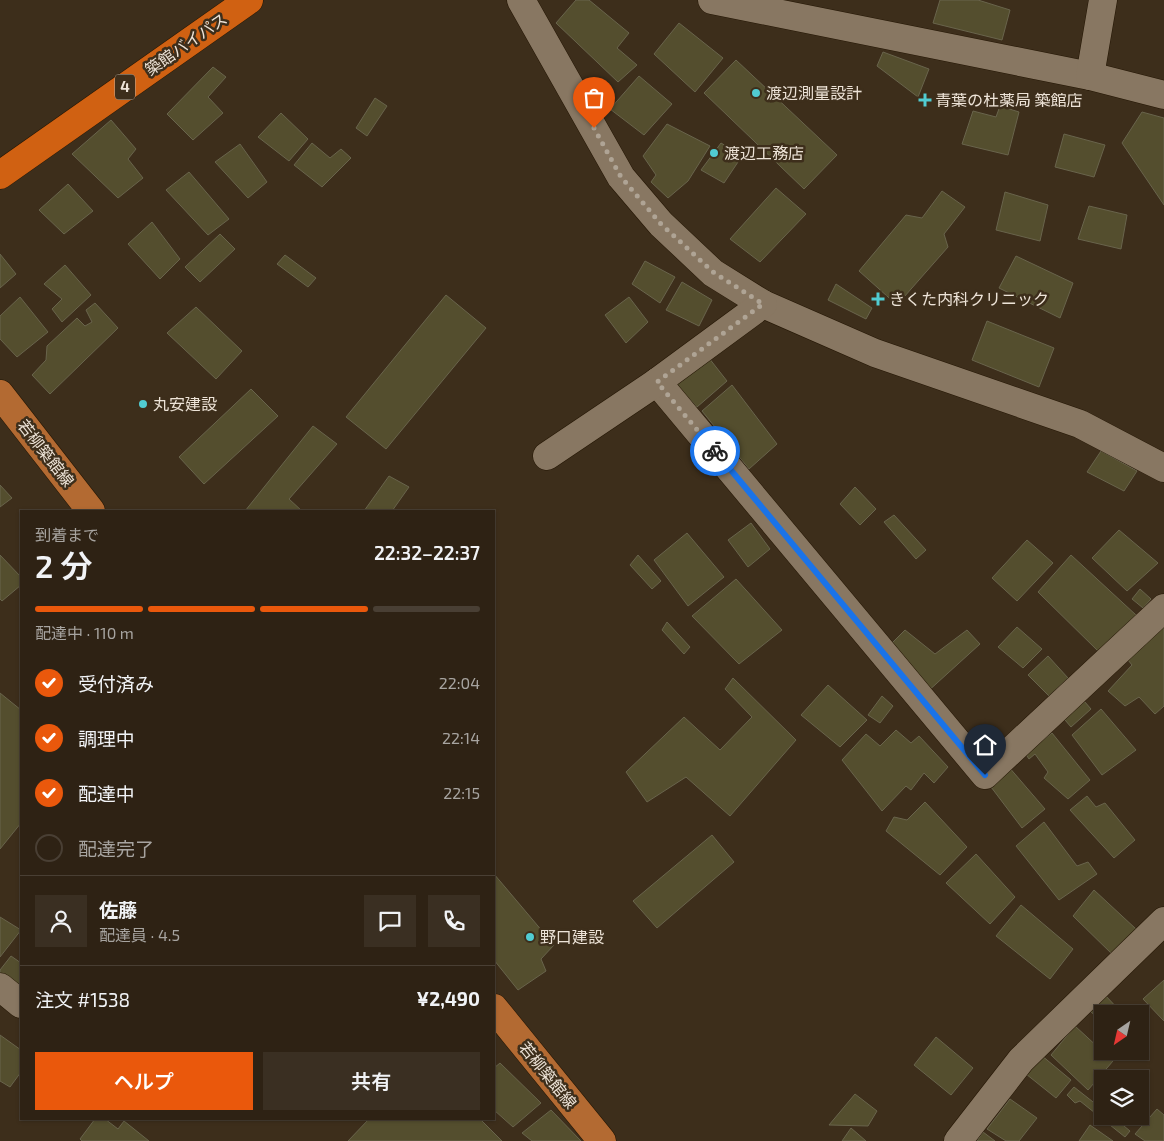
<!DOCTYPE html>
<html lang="ja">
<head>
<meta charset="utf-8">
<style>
	body { margin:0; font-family:"Exo 2","Noto Sans JP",sans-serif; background:#3a2f22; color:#f1f3f6; height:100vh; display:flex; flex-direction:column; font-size:19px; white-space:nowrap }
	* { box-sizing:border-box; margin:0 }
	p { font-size:16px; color:#a7a4a0 }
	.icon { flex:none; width:28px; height:28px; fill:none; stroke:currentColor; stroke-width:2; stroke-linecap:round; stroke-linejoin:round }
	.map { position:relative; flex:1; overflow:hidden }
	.drawer { position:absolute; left:20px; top:510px; width:475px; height:610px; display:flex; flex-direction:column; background:#2e2214; border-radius:0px; box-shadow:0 1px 4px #0004,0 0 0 1px #493f34 }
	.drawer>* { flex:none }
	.needle { width:32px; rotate:214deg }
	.buttons { position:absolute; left:1094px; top:1005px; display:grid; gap:10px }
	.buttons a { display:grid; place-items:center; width:55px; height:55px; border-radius:0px; background:#2e2214; box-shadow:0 1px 4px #0004,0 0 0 1px #493f34; font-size:25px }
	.pin { position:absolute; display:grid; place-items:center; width:42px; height:42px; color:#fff; margin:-51px -21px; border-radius:50% 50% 50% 0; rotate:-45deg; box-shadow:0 0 5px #0007 }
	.pin .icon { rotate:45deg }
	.courier { position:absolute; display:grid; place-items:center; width:50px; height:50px; margin:-25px; border:4px solid #1a73e8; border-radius:50%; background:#fff; color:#222; box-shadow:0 1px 6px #0007 }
	.headline em { font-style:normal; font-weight:600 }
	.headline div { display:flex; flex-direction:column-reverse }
	.headline { display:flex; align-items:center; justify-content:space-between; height:85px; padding:0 15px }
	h1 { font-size:32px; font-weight:600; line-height:38px }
	.bar { display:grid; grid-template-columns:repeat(4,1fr); gap:8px 5px; align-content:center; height:60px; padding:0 15px }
	.bar i { height:6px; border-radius:4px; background:#493f34 }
	.bar .current { background:#ea580c }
	.bar p { grid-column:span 4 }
	.line { display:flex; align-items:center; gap:12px; padding:0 15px; border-top:1px solid #493f34 }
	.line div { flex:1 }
	.round { display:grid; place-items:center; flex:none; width:52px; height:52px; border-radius:0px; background:#3a2f22 }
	ol { padding:0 15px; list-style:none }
	li { display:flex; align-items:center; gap:15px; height:55px }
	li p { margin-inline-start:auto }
	li .icon { padding:5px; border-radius:50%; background:#ea580c; color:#fff; stroke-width:4 }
	li:last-child { color:#a7a4a0 }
	li i { width:28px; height:28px; border:2px solid #493f34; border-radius:50% }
	.action { display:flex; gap:10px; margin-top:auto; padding:10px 15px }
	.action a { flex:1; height:58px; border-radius:0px; background:#ea580c; color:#fff; font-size:20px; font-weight:600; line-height:58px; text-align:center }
	.action a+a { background:#3a2f22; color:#f1f3f6 }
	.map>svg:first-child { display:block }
</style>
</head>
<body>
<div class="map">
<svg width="1164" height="1141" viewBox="0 0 1164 1141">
	<rect width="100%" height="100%" fill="#3d2e1b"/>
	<g fill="#544e2e" stroke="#69644c">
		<polygon points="576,0 589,0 629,33 617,48 637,65 618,82 556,23"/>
		<polygon points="940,0 978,0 1010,10 1002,40 933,23"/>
		<polygon points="679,23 723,58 695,92 654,54"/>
		<polygon points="883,52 929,69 918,97 877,66"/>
		<polygon points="736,60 837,155 804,189 704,93"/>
		<polygon points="213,67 226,77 208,97 223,113 193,140 167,114"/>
		<polygon points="639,76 672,104 644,135 610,109"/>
		<polygon points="375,98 387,106 367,136 356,128"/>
		<polygon points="1000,106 1019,112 1008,155 962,144 973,111 996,117"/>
		<polygon points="1142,112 1164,118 1164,205 1122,143"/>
		<polygon points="281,113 308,139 289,161 258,137"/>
		<polygon points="111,120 136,149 128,159 143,178 118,198 72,154"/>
		<polygon points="667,124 710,146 688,181 668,198 651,182 656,175 643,156"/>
		<polygon points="1064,134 1105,145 1094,177 1055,167"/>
		<polygon points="312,143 330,158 341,149 351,158 322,187 294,165"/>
		<polygon points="721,143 742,156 724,183 701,170"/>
		<polygon points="240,144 267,182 248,198 215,162"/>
		<polygon points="189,172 229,219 208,235 166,190"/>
		<polygon points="68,184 93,211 64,234 39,210"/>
		<polygon points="776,188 806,214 760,262 730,239"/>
		<polygon points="942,191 965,207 944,234 948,247 897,305 859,271 906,215 922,218"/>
		<polygon points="1005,192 1048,205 1040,241 996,230"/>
		<polygon points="1089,206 1127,215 1121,249 1078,239"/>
		<polygon points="152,222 180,259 160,279 128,244"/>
		<polygon points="220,234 235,249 200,282 185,267"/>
		<polygon points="0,254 16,274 0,288"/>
		<polygon points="285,255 316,278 308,287 277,264"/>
		<polygon points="1016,256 1073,283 1060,318 999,288"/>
		<polygon points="645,261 675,277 660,303 632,284"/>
		<polygon points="65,265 91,295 62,322 52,309 62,299 44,284"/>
		<polygon points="682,282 712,300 699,326 666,310"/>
		<polygon points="836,284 872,308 866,319 828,300"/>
		<polygon points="446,295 486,328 386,449 346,417"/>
		<polygon points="20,297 48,332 17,357 0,339 0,316"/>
		<polygon points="629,297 648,322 626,343 605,315"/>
		<polygon points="95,303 118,328 50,394 32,375 46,360 47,346 77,318 85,326 92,322 86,310"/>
		<polygon points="196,307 242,351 216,379 167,333"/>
		<polygon points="987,321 1054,348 1039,387 972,360"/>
		<polygon points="705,353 727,381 697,407 672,380"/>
		<polygon points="732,385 777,444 749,469 702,411"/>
		<polygon points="251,389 278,416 204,484 179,457"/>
		<polygon points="313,426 337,444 289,499 302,511 245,511"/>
		<polygon points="1101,451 1137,471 1124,491 1087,472"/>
		<polygon points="389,476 409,487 392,511 364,511"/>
		<polygon points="0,485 12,498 0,507"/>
		<polygon points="855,487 876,509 860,525 840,504"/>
		<polygon points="894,515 926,550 916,559 884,522"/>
		<polygon points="751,523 770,549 748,567 728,540"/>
		<polygon points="1119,530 1158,563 1127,591 1092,558"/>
		<polygon points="687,533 724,577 688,606 654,560"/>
		<polygon points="1027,540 1053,563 1017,601 992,578"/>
		<polygon points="0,555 21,577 21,585 2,601 0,599"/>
		<polygon points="638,555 661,581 652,589 630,565"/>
		<polygon points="1071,555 1136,615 1098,651 1038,592"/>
		<polygon points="736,579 782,630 739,664 692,616"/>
		<polygon points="1140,589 1151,599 1143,608 1132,599"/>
		<polygon points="667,622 690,647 684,654 662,630"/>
		<polygon points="1161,625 1164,628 1164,706 1155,714 1139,697 1125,706 1108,691 1132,665 1124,655"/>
		<polygon points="1017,627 1042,649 1023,668 998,647"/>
		<polygon points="905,630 935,654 967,630 980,644 926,693 887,648"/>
		<polygon points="1048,656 1068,678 1049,696 1028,675"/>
		<polygon points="733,678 796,740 730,816 686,777 647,802 626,772 684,717 720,750 752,717 725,689"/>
		<polygon points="828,685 867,720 840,747 801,715"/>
		<polygon points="0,693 21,710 21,823 0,849"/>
		<polygon points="1078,694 1091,709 1071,727 1059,713"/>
		<polygon points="882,696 893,706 880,723 868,715"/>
		<polygon points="1101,709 1136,750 1102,775 1072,735"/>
		<polygon points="896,730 911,743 919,736 948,767 934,783 924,773 911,790 906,786 882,811 842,760 866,734 880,746"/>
		<polygon points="1037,733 1043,740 1052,733 1090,780 1068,799 1044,778 1048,772 1035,754 1029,759 1021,747"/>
		<polygon points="1008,766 1045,809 1022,828 988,783"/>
		<polygon points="1087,796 1096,807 1105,803 1135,840 1114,858 1070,810"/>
		<polygon points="925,802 967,847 940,875 886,831 894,817 907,820"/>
		<polygon points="1044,822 1077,866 1088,862 1097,874 1059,900 1016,846"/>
		<polygon points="712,835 734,862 657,928 633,901"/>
		<polygon points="976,854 1015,897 990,924 946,883"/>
		<polygon points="494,874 554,945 541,959 546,971 518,990 494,960"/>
		<polygon points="1094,890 1136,929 1113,955 1073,916"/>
		<polygon points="1021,905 1073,949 1050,979 996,936"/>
		<polygon points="0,917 21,930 0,957"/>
		<polygon points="11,956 21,963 21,989 0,975 0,970"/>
		<polygon points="1164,980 1164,1021 1143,999"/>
		<polygon points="1104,994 1121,1012 1119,1014 1102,1014 1102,1022 1089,1010"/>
		<polygon points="1075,1026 1113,1061 1088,1090 1051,1055"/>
		<polygon points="0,1035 21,1050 21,1072 10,1087 0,1081"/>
		<polygon points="936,1037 973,1068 951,1095 914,1065"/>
		<polygon points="1041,1055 1071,1080 1056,1098 1026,1074"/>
		<polygon points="500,1063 541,1103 513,1127 494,1110 494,1068"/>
		<polygon points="1074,1087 1102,1109 1102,1116 1112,1116 1130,1131 1125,1137 1080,1101 1075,1103 1067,1095"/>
		<polygon points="855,1094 877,1111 868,1126 829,1125"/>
		<polygon points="1010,1099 1037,1118 1019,1141 1006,1141 987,1129"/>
		<polygon points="1157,1109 1164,1115 1164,1141 1145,1141 1135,1134"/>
		<polygon points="551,1110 581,1141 532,1141 522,1133"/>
		<polygon points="95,1119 105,1119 118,1129 124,1121 149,1141 82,1141 80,1139"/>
		<polygon points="369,1119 432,1119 434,1120 436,1119 480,1119 502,1141 348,1141"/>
		<polygon points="1090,1125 1113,1141 1079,1141"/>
		<polygon points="851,1128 866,1141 842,1141"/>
		<polygon points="983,1132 995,1141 977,1141"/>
	</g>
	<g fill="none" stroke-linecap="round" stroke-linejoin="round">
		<defs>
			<g id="minor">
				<polyline points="521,0 621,177 661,224 713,273 763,304 875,353 1080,424 1164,468"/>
				<polyline points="712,0 1090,76"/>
				<polyline points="1103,0 1090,76 1164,95"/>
				<polyline points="657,382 985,775 1164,608"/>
				<polyline points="547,456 657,382 763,304"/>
				<polyline points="0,987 21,1004"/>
				<polyline points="958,1141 1021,1060 1164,921"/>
			</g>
			<g id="major">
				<polyline points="0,394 91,511"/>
				<polyline points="494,1008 602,1141"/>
			</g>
			<polyline id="highway" points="0,175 249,0"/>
		</defs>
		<use href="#minor" stroke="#241604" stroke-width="29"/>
		<use href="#major" stroke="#241604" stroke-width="29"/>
		<use href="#highway" stroke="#241604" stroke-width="29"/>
		<use href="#minor" stroke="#887762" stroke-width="28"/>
		<use href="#major" stroke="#b36a32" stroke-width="28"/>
		<use href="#highway" stroke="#d06112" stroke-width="28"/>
	</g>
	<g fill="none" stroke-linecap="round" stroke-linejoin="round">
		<polyline stroke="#afa495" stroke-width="5" stroke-dasharray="0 9" points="594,128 621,177 661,224 713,272 763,304 657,382 715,451"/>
		<polyline stroke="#1a73e8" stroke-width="6" points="715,451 985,775"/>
	</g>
	<g fill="#51ccd2" stroke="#3d2e1b" stroke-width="2">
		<circle cx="756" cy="93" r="5"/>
		<path d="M922.5 92.5h5v5h5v5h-5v5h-5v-5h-5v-5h5z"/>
		<circle cx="714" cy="153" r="5"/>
		<path d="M875.5 291.5h5v5h5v5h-5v5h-5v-5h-5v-5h5z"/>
		<circle cx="143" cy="404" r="5"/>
		<circle cx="530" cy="937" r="5"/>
	</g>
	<g text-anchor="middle" stroke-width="5" stroke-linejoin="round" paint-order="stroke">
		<rect fill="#3d2e1b" stroke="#b8ad9f" stroke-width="1" x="115" y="74.5" width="20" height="25" rx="4"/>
		<g font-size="15" font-weight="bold" fill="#ede3d7">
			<text x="125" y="92">4</text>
		</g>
		<g font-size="16" fill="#ede3d7" stroke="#3d2e1b">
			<text transform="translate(186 44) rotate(-35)" y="6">築館バイパス</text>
			<text transform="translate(46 453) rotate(52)" y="6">若柳築館線</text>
			<text transform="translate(548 1075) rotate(51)" y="6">若柳築館線</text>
		</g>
		<g font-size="16" fill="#ede3d7" stroke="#3d2e1b" text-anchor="start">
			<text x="766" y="99">渡辺測量設計</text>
			<text x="935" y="106">青葉の杜薬局 築館店</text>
			<text x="724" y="159">渡辺工務店</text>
			<text x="889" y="305">きくた内科クリニック</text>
			<text x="153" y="410">丸安建設</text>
			<text x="540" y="943">野口建設</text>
		</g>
	</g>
</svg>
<div class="buttons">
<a><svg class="needle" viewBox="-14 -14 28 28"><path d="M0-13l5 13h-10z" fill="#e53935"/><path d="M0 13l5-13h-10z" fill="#a7a4a0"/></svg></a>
<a><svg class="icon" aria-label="layers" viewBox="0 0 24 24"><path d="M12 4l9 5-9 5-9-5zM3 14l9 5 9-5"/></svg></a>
</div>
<div class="pin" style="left:594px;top:128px;background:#ea580c"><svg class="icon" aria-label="bag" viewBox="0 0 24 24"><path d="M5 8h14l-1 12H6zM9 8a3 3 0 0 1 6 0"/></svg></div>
<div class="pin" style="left:985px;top:775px;background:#1f2937"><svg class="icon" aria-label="home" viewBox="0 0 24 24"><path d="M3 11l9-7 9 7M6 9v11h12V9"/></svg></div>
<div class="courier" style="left:715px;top:451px"><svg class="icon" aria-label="bike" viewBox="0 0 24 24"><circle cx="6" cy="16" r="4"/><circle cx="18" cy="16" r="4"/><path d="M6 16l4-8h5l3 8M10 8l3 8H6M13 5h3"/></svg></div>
<section class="drawer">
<div class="headline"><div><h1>2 分</h1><p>到着まで</p></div><em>22:32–22:37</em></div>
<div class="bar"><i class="current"></i><i class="current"></i><i class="current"></i><i></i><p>配達中 · 110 m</p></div>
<ol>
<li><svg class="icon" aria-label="check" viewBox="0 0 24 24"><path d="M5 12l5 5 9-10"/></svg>受付済み<p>22:04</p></li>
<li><svg class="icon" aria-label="check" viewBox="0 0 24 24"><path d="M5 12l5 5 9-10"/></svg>調理中<p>22:14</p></li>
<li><svg class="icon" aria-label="check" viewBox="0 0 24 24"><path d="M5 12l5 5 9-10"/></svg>配達中<p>22:15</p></li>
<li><i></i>配達完了</li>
</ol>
<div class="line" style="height:90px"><a class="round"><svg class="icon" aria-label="person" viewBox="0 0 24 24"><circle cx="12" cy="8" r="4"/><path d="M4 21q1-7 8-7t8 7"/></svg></a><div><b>佐藤</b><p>配達員 · 4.5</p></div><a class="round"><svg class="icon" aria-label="chat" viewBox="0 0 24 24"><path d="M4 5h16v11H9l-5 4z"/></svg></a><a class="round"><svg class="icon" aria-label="phone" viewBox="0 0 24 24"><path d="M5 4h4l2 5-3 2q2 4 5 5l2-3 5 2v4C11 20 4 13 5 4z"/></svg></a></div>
<div class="line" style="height:65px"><div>注文 #1538</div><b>¥2,490</b></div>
<div class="action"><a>ヘルプ</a><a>共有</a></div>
</section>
</div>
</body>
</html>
